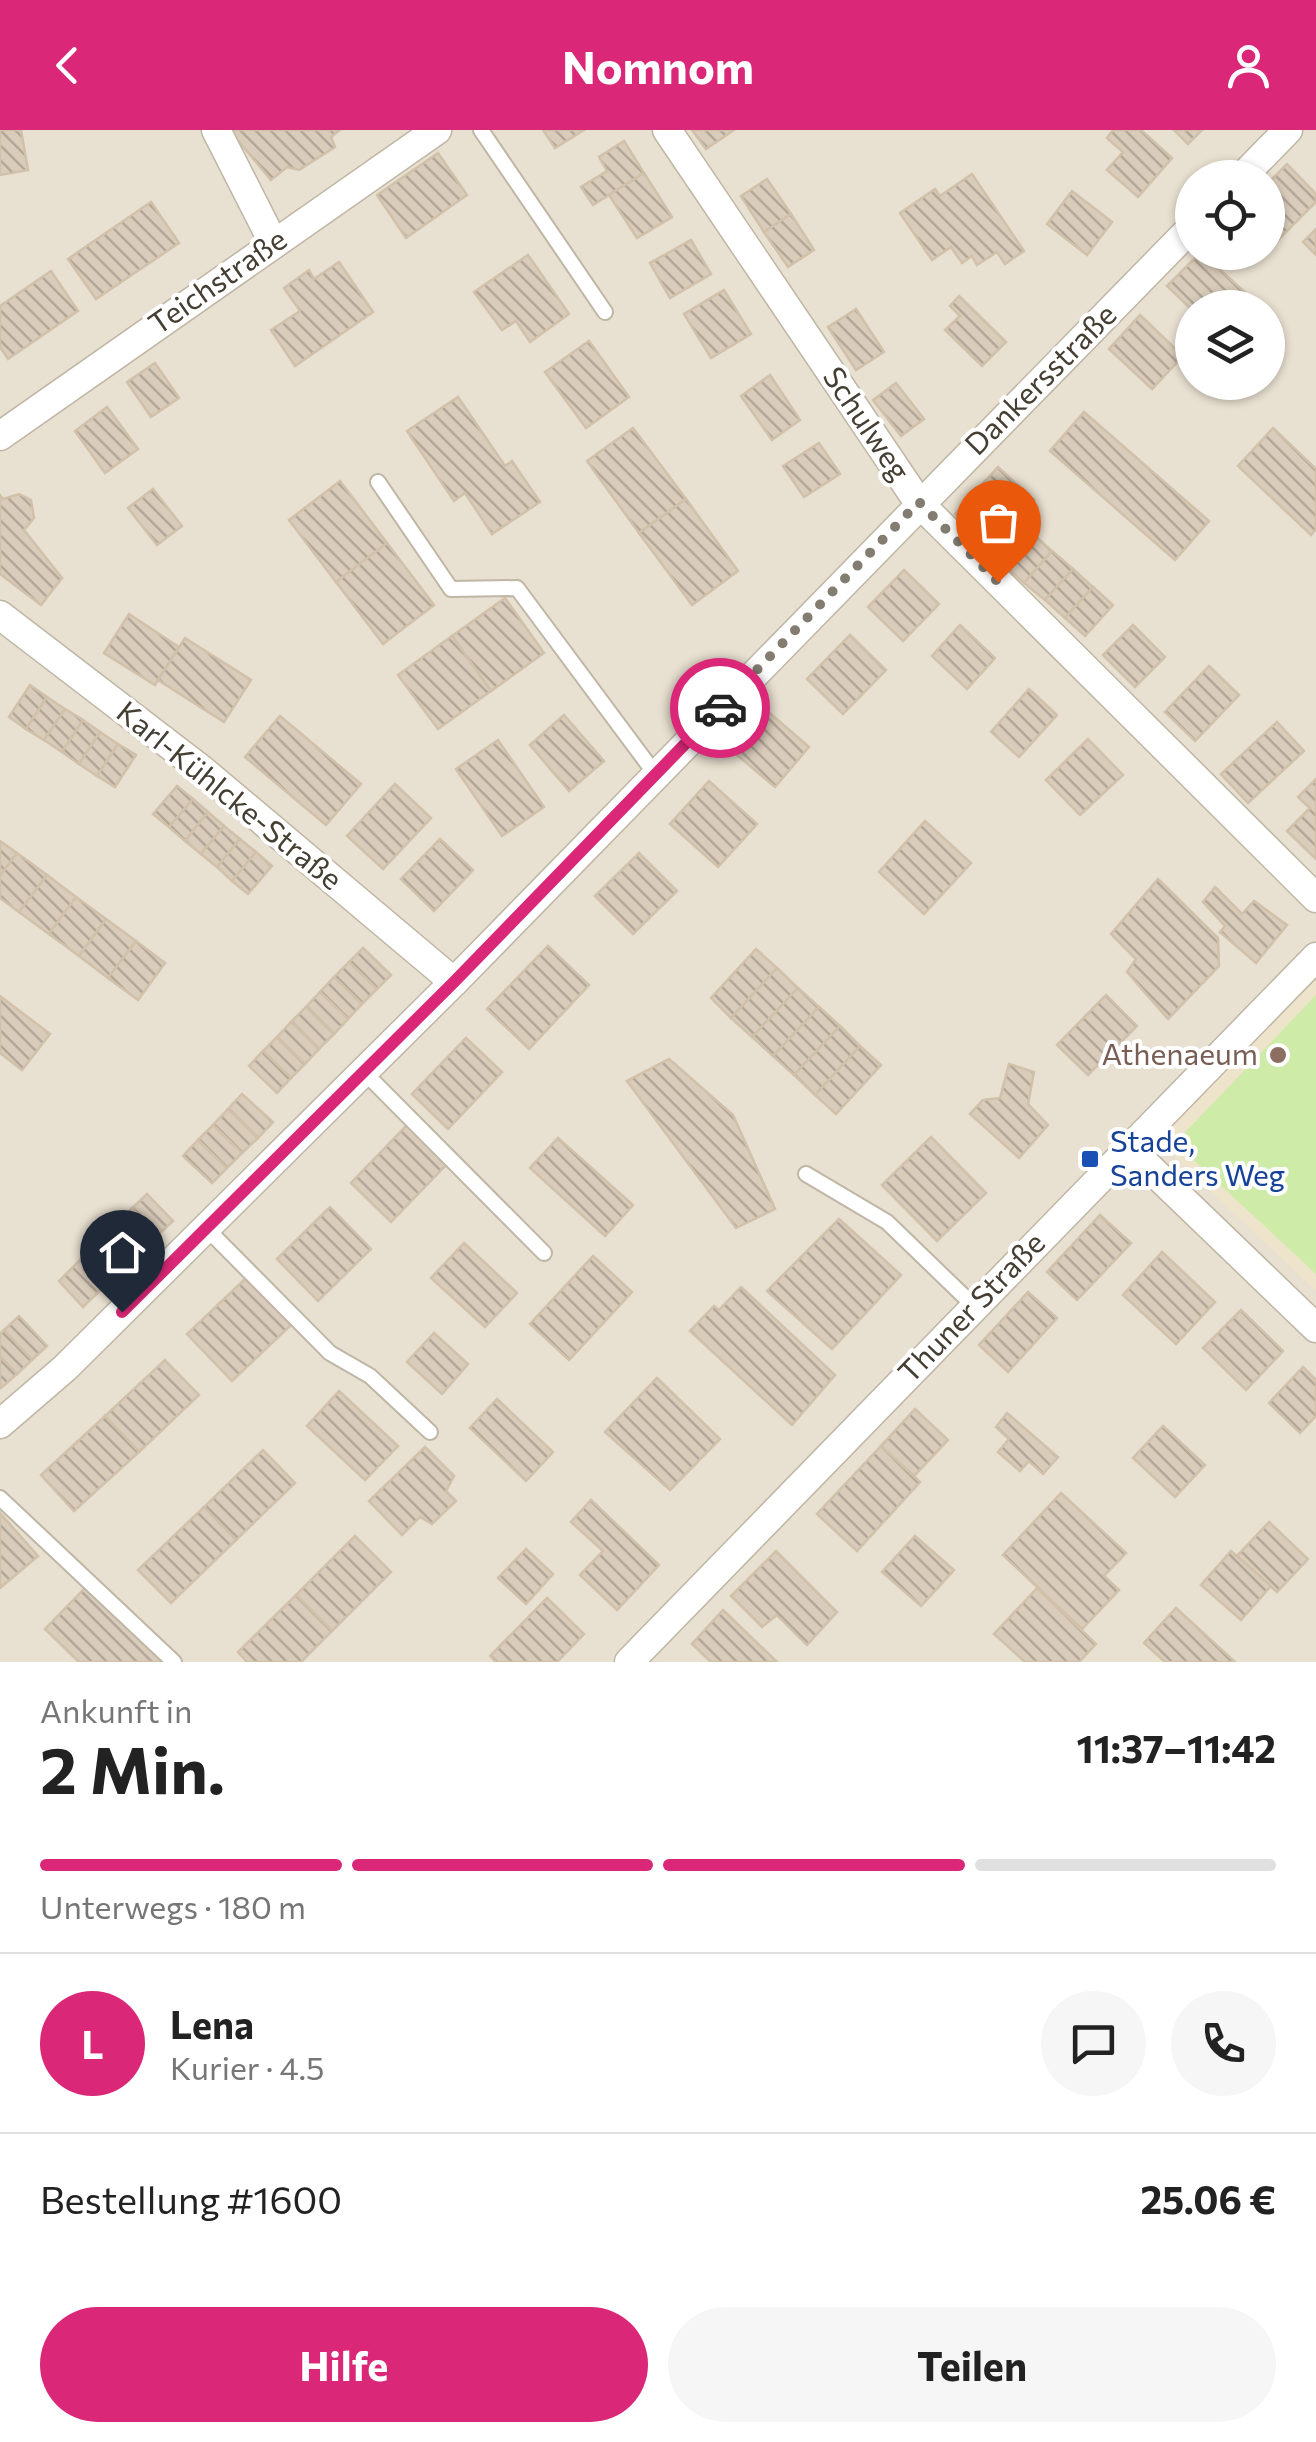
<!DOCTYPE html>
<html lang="de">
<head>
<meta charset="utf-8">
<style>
	body { margin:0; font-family:Commissioner,sans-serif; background:#f6f6f6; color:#222; height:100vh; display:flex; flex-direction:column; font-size:38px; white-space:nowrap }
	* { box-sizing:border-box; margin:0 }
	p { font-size:32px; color:#767676 }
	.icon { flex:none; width:55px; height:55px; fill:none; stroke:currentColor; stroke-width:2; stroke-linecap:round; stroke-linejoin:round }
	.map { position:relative; height:1532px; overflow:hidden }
	.drawer { display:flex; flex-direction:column; background:#fff; flex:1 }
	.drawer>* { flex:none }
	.controls { position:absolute; left:1175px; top:30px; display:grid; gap:20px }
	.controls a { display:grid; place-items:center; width:110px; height:110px; border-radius:50%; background:#fff; box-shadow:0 2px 8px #0004; font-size:50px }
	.pin { position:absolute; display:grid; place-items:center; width:85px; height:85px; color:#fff; margin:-102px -42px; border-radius:50% 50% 50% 0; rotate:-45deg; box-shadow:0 0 10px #0007 }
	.pin .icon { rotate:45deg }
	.courier { position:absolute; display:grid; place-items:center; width:100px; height:100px; margin:-50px; border:8px solid #db2777; border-radius:50%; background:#fff; color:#222; box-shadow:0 2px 12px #0007 }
	.head em { font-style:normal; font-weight:700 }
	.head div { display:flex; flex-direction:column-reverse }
	.head { display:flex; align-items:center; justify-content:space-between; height:170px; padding:0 40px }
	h1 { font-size:65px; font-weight:700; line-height:75px }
	.bar { display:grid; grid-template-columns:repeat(4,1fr); gap:15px 10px; align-content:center; height:120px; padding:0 40px }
	.bar i { height:12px; border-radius:8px; background:#e0e0e0 }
	.bar .active { background:#db2777 }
	.bar p { grid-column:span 4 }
	.line { display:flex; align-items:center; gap:25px; padding:0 40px; border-top:2px solid #e0e0e0 }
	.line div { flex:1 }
	.round { display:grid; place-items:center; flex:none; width:105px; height:105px; border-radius:52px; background:#f6f6f6 }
	.cta { display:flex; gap:20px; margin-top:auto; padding:20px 40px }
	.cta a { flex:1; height:115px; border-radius:60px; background:#db2777; color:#fff; font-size:40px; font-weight:700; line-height:115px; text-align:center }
	.cta a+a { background:#f6f6f6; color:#222 }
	header { display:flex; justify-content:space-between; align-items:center; height:130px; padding:0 40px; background:#db2777; color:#fff; font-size:45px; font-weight:700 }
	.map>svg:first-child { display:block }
</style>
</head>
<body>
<header><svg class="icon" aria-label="back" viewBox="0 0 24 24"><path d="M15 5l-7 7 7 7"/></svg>Nomnom<svg class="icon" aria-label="person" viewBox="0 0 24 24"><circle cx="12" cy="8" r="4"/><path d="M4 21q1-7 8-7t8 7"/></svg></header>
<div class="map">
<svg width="1316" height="1532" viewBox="0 0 1316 1532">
	<defs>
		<pattern id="building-back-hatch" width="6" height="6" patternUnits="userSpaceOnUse" patternTransform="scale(2.5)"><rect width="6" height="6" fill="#d9ccba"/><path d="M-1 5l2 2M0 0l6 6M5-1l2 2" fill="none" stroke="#b2a798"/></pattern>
	</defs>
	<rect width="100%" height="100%" fill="#f3eee3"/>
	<path fill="#e8e0d0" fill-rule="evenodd" d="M0,0H1316V1532H0ZM1192,48H1268V122H1192ZM1192,178H1268V252H1192Z"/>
	<polygon fill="#eee3cb" points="1316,846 1316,1161 1164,1017 1164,1004"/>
	<polygon fill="#ceeca8" points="1316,865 1316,1144 1175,1013"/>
	<g fill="url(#building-back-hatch)" stroke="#d1c1aa" stroke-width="2.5">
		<polygon points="0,0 21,0 28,40 0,45"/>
		<polygon points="229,0 340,0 331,7 335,17 299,40 287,37 271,50"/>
		<polygon points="543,0 584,0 555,18"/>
		<polygon points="692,0 734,0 706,19"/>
		<polygon points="1113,0 1141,0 1172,28 1138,67 1107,40 1123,22 1107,8"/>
		<polygon points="1174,0 1202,0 1188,14"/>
		<polygon points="624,11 644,43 593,75 581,57 607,41 599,27"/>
		<polygon points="438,23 467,65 406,108 377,65"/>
		<polygon points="1287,34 1316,64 1316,72 1268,120 1268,53"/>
		<polygon points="644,43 672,87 637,108 609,65"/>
		<polygon points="972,44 1024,121 1005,134 997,122 977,135 972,126 962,133 951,117 932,130 900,83 935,59 940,66"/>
		<polygon points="767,49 791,84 764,102 741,66"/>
		<polygon points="1072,61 1112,92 1087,125 1047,94"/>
		<polygon points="151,72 179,113 96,169 68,129"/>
		<polygon points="791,84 814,120 788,137 764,102"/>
		<polygon points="1316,99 1316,125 1303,112"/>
		<polygon points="691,110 711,144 670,168 650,133"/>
		<polygon points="1201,122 1252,169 1245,178 1192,180 1167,156"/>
		<polygon points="528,125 569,184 530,212 516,191 502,200 474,162"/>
		<polygon points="339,132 373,182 295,236 271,200 300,181 284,158 309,140 314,149"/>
		<polygon points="51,141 78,181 8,229 0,217 0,176"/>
		<polygon points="724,160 751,204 711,228 684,184"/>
		<polygon points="959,166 1006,212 982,236 945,200 960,186 950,176"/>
		<polygon points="856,179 884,222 856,240 828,197"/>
		<polygon points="1140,185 1183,226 1152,259 1109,219"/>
		<polygon points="589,211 629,267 586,298 545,242"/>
		<polygon points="155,233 179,268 151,287 127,252"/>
		<polygon points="770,245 800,290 772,310 741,266"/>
		<polygon points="896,253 924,289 901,306 873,270"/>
		<polygon points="458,267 505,336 512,331 540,372 492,404 465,363 454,371 407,301"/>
		<polygon points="107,277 138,319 105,343 75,301"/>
		<polygon points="1084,282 1209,391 1175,430 1050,321"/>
		<polygon points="633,298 686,369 639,403 587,331"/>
		<polygon points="1273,298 1316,339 1316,399 1311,405 1238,336"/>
		<polygon points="819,313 840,344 804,367 783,336"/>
		<polygon points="998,337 1034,370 990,417 955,384"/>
		<polygon points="340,351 387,413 336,452 289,390"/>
		<polygon points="153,359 182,396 157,415 128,378"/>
		<polygon points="19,364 31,370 34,388 24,400 62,448 41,475 0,444 0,365 3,369"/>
		<polygon points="686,369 738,441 692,475 639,403"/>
		<polygon points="1032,403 1052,421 1024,453 1004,435"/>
		<polygon points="387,413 434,475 383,514 336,452"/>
		<polygon points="1052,421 1073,439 1045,470 1024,453"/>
		<polygon points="1073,439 1093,457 1065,488 1045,470"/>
		<polygon points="904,440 939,474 903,511 868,477"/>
		<polygon points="1093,457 1113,475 1085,506 1065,488"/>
		<polygon points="505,468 544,523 491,561 452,506"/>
		<polygon points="129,484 179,517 155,555 104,523"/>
		<polygon points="960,495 995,528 967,559 932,526"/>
		<polygon points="1133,495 1165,527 1135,557 1103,525"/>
		<polygon points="850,505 886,540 843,584 807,549"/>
		<polygon points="452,506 491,561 438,599 398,545"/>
		<polygon points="185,508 251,550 224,592 158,550"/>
		<polygon points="1209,536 1239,565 1195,611 1165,582"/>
		<polygon points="30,555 47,567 26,599 9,587"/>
		<polygon points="1029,559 1057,585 1019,627 991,602"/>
		<polygon points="47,567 65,579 44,610 26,599"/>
		<polygon points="65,579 83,590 62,622 44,610"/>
		<polygon points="765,579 809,617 775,657 731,620"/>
		<polygon points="564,585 604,631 569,661 530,615"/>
		<polygon points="280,586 361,654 326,695 245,627"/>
		<polygon points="83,590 100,602 79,634 62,622"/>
		<polygon points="1277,592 1304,621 1248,673 1221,644"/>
		<polygon points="100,602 118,614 97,646 79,634"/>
		<polygon points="1088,609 1123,645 1080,685 1046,650"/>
		<polygon points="498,610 544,677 502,706 456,639"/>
		<polygon points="118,614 136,625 115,657 97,646"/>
		<polygon points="1316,649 1316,729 1287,701 1310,678 1298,667"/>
		<polygon points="709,651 757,694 718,737 670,694"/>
		<polygon points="395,654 431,688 383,739 347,706"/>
		<polygon points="177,656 193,669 169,697 153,684"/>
		<polygon points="193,669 208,682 185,711 169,697"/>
		<polygon points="208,682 224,696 201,724 185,711"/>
		<polygon points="925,691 971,733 924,784 879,742"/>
		<polygon points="224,696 240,709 217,737 201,724"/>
		<polygon points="240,709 256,722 232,751 217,737"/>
		<polygon points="440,709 473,740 434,781 401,749"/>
		<polygon points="0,711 17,723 0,746"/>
		<polygon points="256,722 272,736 248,764 232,751"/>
		<polygon points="17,723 47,745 19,782 0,768 0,746"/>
		<polygon points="639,723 677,761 633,804 595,766"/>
		<polygon points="47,745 76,767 49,804 19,782"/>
		<polygon points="1158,749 1218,808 1219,836 1168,889 1127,842 1136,829 1111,804"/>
		<polygon points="1215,757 1242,784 1254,771 1287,795 1256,833 1220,802 1225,796 1203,772"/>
		<polygon points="76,767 106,789 79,826 49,804"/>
		<polygon points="106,789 136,811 108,848 79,826"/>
		<polygon points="136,811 165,833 138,870 108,848"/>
		<polygon points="548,816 589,855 529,919 487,879"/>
		<polygon points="363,818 391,845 377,859 349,832"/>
		<polygon points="756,819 777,838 731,888 711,868"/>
		<polygon points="349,832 377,859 362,874 334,847"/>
		<polygon points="777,838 798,858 752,907 731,888"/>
		<polygon points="334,847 362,874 348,889 320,862"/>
		<polygon points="798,858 819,877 773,926 752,907"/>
		<polygon points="320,862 348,889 334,904 306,877"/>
		<polygon points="1106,865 1137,896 1088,945 1057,915"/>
		<polygon points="0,866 50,904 22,940 0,923"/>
		<polygon points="306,877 334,904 319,919 291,892"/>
		<polygon points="819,877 840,896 794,945 773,926"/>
		<polygon points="291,892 319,919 305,934 277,907"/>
		<polygon points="840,896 860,916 815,965 794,945"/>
		<polygon points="277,907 305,934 291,948 263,921"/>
		<polygon points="466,908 502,942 448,999 412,964"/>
		<polygon points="860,916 881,935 836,984 815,965"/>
		<polygon points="263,921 291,948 277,963 249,936"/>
		<polygon points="669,929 733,985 775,1079 736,1098 627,951"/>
		<polygon points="1009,934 1034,942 1028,974 1048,995 1019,1028 970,984 983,970 1000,968"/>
		<polygon points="242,964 273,992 258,1008 228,979"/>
		<polygon points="228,979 258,1008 242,1023 213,995"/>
		<polygon points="213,995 242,1023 227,1038 198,1010"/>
		<polygon points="407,995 447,1034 391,1092 351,1053"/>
		<polygon points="931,1007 986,1063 937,1111 882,1055"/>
		<polygon points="558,1008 633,1075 605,1106 530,1038"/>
		<polygon points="198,1010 227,1038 212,1053 183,1026"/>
		<polygon points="147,1064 173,1091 158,1105 132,1078"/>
		<polygon points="330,1077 371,1119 318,1171 277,1129"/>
		<polygon points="132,1078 158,1105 143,1120 117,1093"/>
		<polygon points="1100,1085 1131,1113 1077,1170 1047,1142"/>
		<polygon points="839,1089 901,1145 832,1219 767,1161"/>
		<polygon points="117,1093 143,1120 128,1134 103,1108"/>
		<polygon points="103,1108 128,1134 113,1148 88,1122"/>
		<polygon points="464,1113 517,1163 485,1197 431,1148"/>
		<polygon points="88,1122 113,1148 83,1177 59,1151"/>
		<polygon points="1162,1122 1215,1172 1176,1214 1123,1165"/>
		<polygon points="593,1126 632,1162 569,1230 530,1194"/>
		<polygon points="246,1148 291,1195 232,1251 187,1204"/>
		<polygon points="741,1157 835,1245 792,1295 690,1201 714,1176 719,1180"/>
		<polygon points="1028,1162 1057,1188 1008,1242 979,1215"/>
		<polygon points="1241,1180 1283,1221 1246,1260 1203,1218"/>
		<polygon points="19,1186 47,1216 32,1230 4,1200"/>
		<polygon points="4,1200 32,1230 17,1244 0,1226 0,1204"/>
		<polygon points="434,1203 468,1234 442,1264 407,1232"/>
		<polygon points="0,1226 17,1244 1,1258 0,1256"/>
		<polygon points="165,1230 199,1265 139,1322 105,1286"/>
		<polygon points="1303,1237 1316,1250 1316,1286 1300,1303 1269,1273"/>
		<polygon points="657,1248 720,1309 670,1360 605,1302"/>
		<polygon points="339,1261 398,1316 365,1350 307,1296"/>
		<polygon points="497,1269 553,1322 526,1351 470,1298"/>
		<polygon points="915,1279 948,1310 914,1346 881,1316"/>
		<polygon points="1007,1283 1058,1327 1043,1344 1029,1331 1020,1341 998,1322 1009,1309 996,1297"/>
		<polygon points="105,1286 139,1322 74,1381 41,1345"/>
		<polygon points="1163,1296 1205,1335 1175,1367 1133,1328"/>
		<polygon points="881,1316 920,1352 857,1421 817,1384"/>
		<polygon points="425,1317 454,1346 446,1361 456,1371 432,1394 420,1387 402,1405 369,1371"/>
		<polygon points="263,1320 295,1353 236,1410 204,1377"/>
		<polygon points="1061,1363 1126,1423 1104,1446 1119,1460 1082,1499 1003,1425"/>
		<polygon points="591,1370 659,1435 617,1480 580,1445 603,1421 571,1392"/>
		<polygon points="204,1377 236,1410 171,1473 138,1440"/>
		<polygon points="0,1383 38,1426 0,1458"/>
		<polygon points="1269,1392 1308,1429 1277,1462 1237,1426"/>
		<polygon points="355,1406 391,1442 332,1501 296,1465"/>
		<polygon points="915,1406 954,1440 921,1476 882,1442"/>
		<polygon points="526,1419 553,1444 526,1474 498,1448"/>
		<polygon points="776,1421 837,1482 807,1515 777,1485 762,1497 731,1466"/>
		<polygon points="1231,1421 1271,1456 1241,1490 1201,1455"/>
		<polygon points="86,1457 163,1532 79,1532 45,1499"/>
		<polygon points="1037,1458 1096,1514 1079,1532 1025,1532 994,1504"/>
		<polygon points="296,1465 332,1501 301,1532 247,1532 238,1522"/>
		<polygon points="547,1468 584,1504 557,1532 496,1532 490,1526"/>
		<polygon points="1176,1478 1235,1532 1165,1532 1144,1513"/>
		<polygon points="723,1480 777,1532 711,1532 692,1514"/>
	</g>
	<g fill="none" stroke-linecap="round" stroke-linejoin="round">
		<defs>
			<g id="service">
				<polyline points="481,0 605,182"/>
				<polyline points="378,352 451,459 517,458 656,645"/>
				<polyline points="364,942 544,1123"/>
				<polyline points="806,1044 887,1092 974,1176"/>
				<polyline points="206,1098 330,1223 370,1246 430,1302"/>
				<polyline points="0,1368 174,1532"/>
			</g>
			<g id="minor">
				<polyline points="216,0 274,114"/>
				<polyline points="667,0 919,373 1316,768"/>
				<polyline points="1241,48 1288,0"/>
				<polyline points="0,306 437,0"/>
				<polyline points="0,485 201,639 454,852"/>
				<polyline points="1128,1017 1316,1198"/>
				<polyline points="0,1294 65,1238 454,852 1192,97"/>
				<polyline points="629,1532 1316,827"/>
			</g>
		</defs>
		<use href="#service" stroke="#bfb6a5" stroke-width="18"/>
		<use href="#minor" stroke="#bfb6a5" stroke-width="31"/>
		<use href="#service" stroke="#fff" stroke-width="14"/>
		<use href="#minor" stroke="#fff" stroke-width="28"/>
	</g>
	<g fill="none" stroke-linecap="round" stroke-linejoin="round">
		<polyline stroke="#827c71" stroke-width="10" stroke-dasharray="0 18" points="720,578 919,372 998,452"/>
		<polyline stroke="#db2777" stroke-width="12" points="122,1182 454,852 720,578"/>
	</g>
	<circle fill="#8d6e63" stroke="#fff" stroke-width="4" cx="1278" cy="925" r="10"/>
	<rect fill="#1a4fb4" stroke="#fff" stroke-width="4" x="1080" y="1019" width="20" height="20" rx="5"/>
	<g text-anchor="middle" stroke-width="8" stroke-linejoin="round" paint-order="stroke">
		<g font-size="30" fill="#453e33" stroke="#fff">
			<text transform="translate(218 152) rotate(-35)" y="10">Teichstraße</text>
			<text transform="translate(1041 250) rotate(-45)" y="10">Dankersstraße</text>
			<text transform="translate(866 294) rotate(56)" y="10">Schulweg</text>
			<text transform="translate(229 666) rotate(39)" y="10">Karl-Kühlcke-Straße</text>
			<text transform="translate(972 1178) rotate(-46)" y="10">Thuner Straße</text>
		</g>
		<g font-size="30" fill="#785e54" stroke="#fff" text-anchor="end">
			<text x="1258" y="935">Athenaeum</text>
		</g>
		<g font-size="30" fill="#164399" stroke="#fff" text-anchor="start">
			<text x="1110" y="1022">Stade,<tspan x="1110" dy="34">Sanders Weg</tspan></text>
		</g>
	</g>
</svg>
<div class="controls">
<a><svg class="icon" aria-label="locate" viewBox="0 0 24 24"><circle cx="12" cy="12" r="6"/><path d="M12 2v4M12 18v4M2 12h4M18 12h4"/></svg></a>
<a><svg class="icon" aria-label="layers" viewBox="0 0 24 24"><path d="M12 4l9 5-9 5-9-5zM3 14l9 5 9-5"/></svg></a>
</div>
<div class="pin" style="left:998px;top:452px;background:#ea580c"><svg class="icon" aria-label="bag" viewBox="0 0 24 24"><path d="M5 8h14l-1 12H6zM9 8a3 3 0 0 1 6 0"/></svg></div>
<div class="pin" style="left:122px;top:1182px;background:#1f2937"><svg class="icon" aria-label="home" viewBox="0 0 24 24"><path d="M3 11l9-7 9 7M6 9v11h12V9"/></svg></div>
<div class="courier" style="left:720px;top:578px"><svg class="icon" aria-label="car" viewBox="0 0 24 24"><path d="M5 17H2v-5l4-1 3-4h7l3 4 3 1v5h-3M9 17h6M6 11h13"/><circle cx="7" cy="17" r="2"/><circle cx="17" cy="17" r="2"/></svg></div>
</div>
<section class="drawer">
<div class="head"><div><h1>2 Min.</h1><p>Ankunft in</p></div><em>11:37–11:42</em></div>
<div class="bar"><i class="active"></i><i class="active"></i><i class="active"></i><i></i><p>Unterwegs · 180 m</p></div>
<div class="line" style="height:180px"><b class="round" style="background:#db2777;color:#fff">L</b><div><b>Lena</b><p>Kurier · 4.5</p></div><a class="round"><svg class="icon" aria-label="chat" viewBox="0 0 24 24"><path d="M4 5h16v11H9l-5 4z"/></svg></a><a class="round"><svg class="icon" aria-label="phone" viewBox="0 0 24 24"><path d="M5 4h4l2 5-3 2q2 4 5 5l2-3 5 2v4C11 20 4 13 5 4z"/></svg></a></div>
<div class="line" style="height:130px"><div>Bestellung #1600</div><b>25.06 €</b></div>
<div class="cta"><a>Hilfe</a><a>Teilen</a></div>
</section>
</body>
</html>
